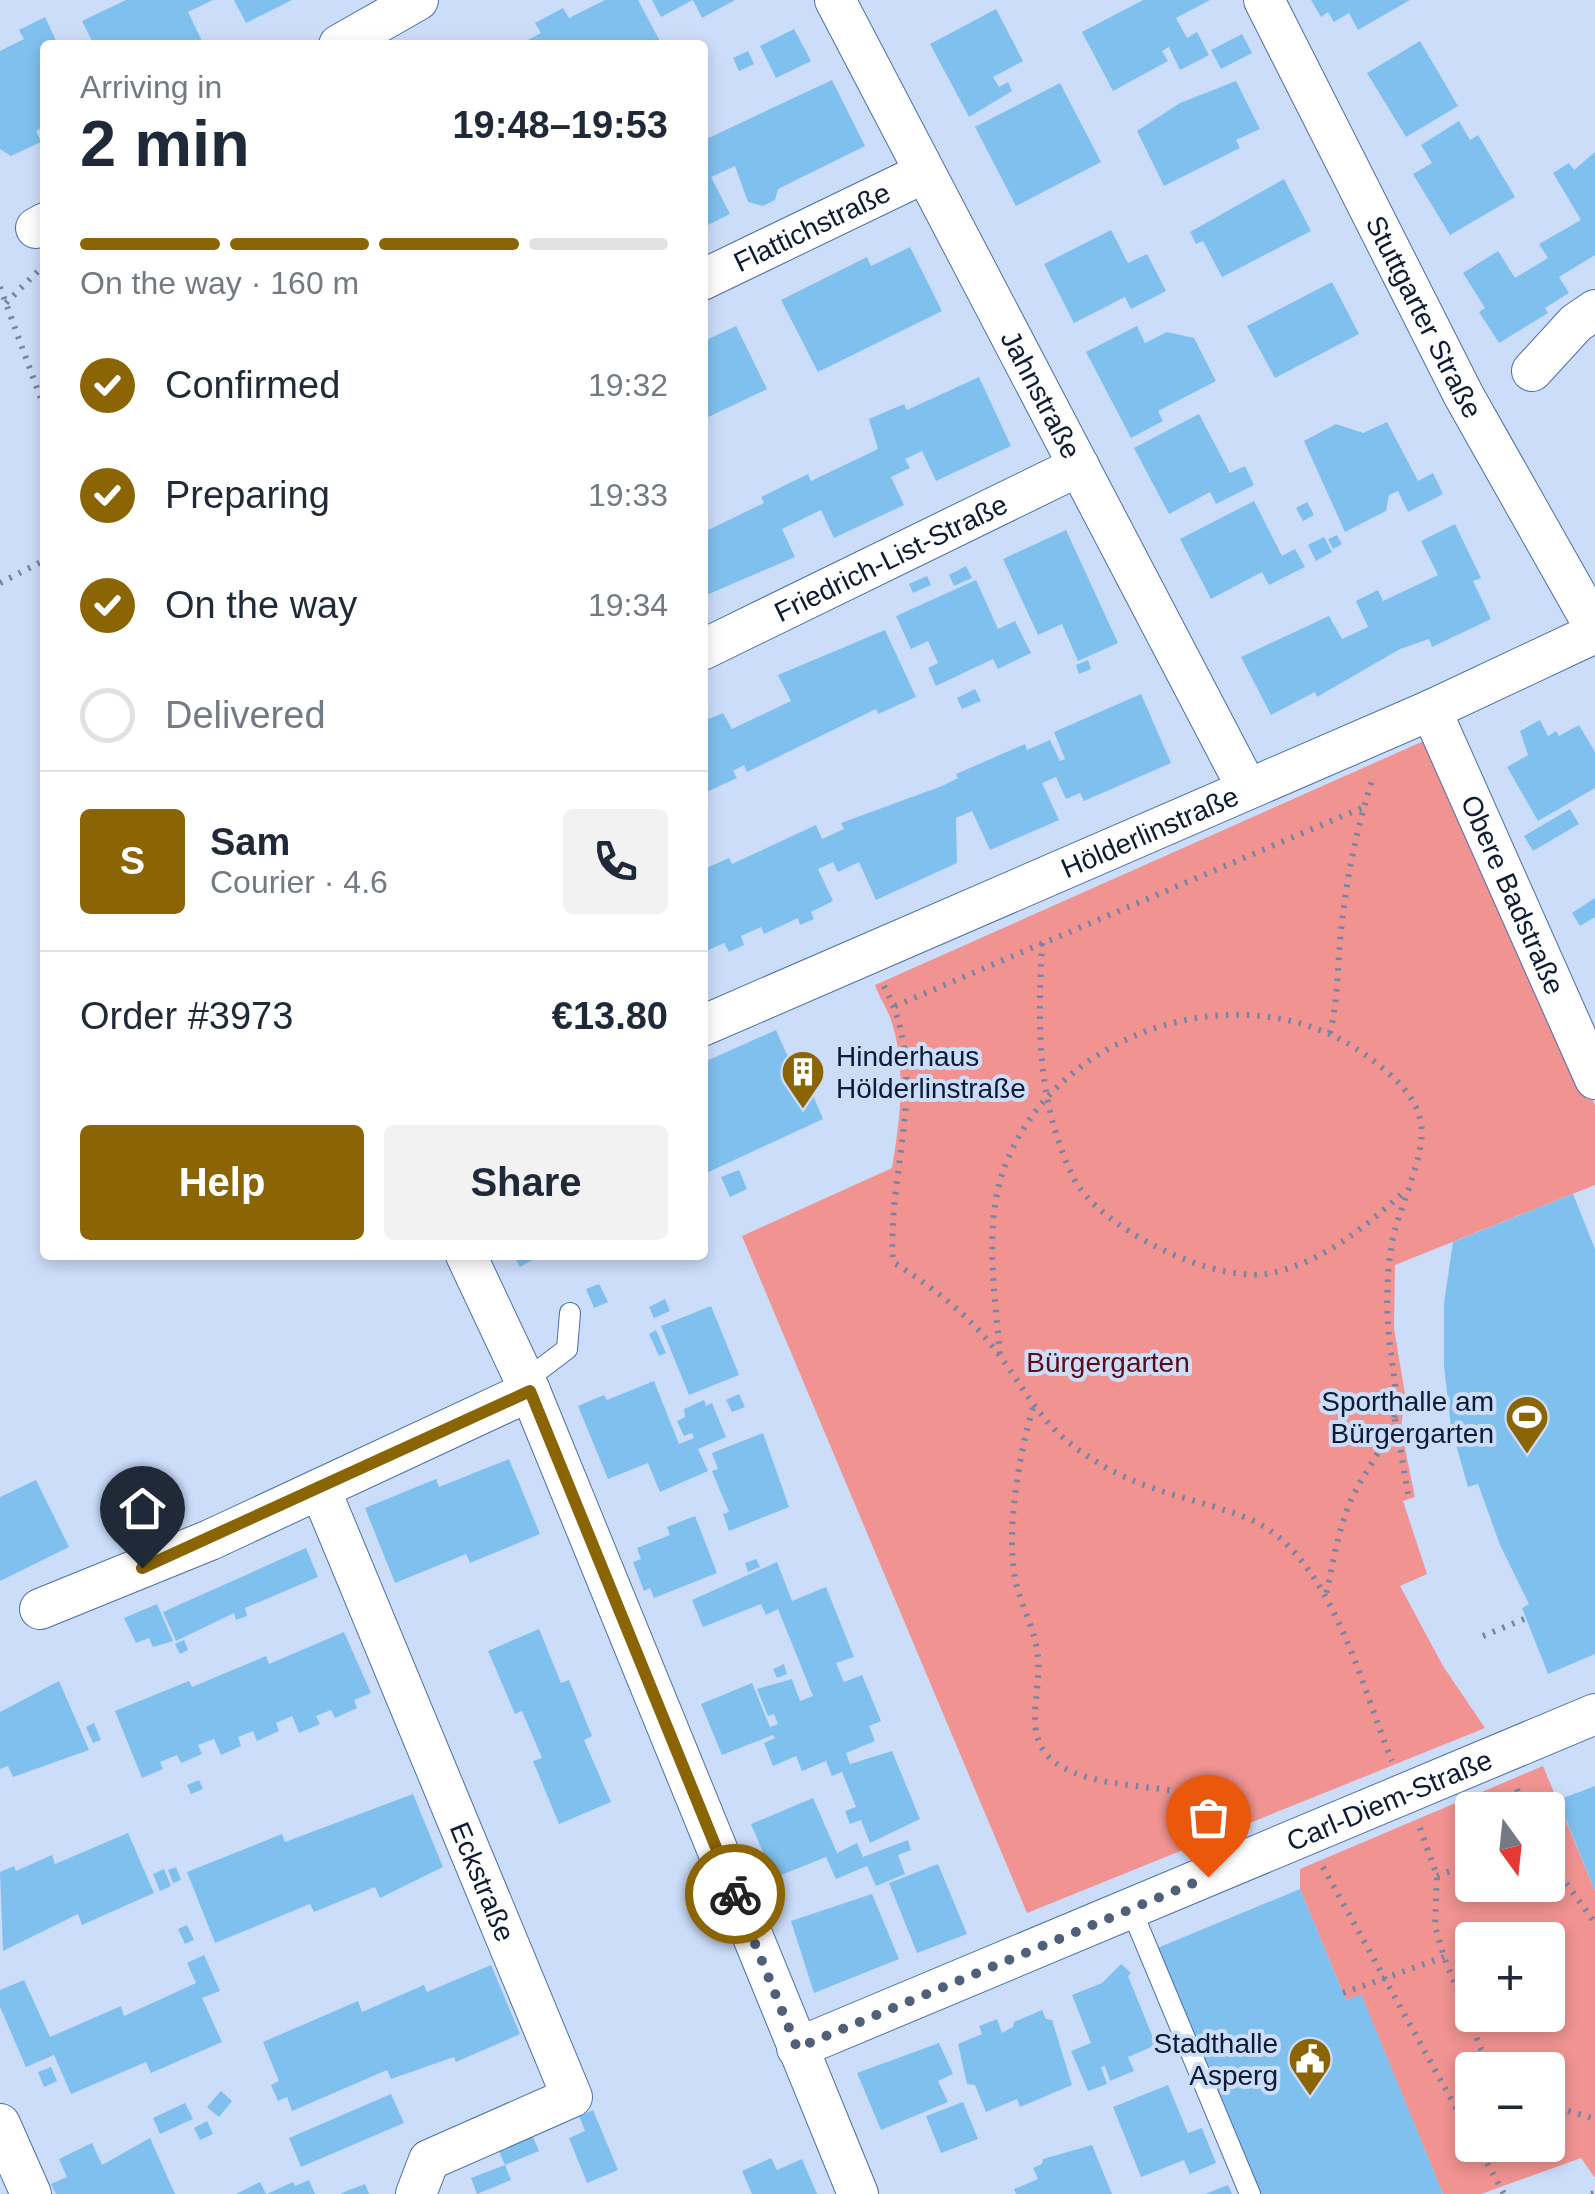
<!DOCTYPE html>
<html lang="en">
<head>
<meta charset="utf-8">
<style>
	body { margin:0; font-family:Arial,sans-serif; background:#f2f2f3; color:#1f2937; height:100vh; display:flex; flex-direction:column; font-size:38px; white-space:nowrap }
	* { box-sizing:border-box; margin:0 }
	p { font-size:32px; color:#747a83 }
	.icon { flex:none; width:55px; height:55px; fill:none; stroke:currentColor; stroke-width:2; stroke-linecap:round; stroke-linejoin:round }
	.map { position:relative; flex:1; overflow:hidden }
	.details { position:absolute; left:40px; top:40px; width:668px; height:1220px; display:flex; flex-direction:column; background:#fff; border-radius:10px; box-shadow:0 5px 15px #0003 }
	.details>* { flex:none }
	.needle { width:65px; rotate:165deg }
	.tools { position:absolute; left:1455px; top:1792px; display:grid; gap:20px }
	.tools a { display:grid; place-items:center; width:110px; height:110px; border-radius:10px; background:#fff; box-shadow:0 5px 15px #0003; font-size:50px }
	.pin { position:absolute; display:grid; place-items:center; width:85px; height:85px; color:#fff; margin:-102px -42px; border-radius:50% 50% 50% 0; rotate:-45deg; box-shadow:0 0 10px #0007 }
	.pin .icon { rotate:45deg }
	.courier { position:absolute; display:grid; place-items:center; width:100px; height:100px; margin:-50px; border:8px solid #8b6404; border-radius:50%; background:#fff; color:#222; box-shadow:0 2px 12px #0007 }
	.headline em { font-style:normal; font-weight:700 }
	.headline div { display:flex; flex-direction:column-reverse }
	.headline { display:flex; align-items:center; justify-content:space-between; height:170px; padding:0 40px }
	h1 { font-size:65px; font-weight:700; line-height:75px }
	.bar { display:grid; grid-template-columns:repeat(4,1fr); gap:15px 10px; align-content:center; height:120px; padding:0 40px }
	.bar i { height:12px; border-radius:8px; background:#e0e1e3 }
	.bar .selected { background:#8b6404 }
	.bar p { grid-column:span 4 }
	.line { display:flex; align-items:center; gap:25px; padding:0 40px; border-top:2px solid #e0e1e3 }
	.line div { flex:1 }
	.round { display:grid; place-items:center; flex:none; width:105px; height:105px; border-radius:10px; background:#f2f2f3 }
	ol { padding:0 40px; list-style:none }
	li { display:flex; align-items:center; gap:30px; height:110px }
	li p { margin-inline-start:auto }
	li .icon { padding:10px; border-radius:50%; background:#8b6404; color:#fff; stroke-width:4 }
	li:last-child { color:#747a83 }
	li i { width:55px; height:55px; border:5px solid #e0e1e3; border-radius:50% }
	.primary-button { display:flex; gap:20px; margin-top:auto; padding:20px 40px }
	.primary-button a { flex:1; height:115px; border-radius:10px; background:#8b6404; color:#fff; font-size:40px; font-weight:700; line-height:115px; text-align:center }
	.primary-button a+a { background:#f2f2f3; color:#1f2937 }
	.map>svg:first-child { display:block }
</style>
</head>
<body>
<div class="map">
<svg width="1595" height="2194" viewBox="0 0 1595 2194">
	<rect width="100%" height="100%" fill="#ccddfa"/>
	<g fill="#f09391" fill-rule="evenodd">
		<path d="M1426,740L1595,1105V1185L1395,1265L1394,1328L1405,1394L1401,1429L1415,1497L1403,1501L1427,1574L1400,1586L1443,1666L1485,1728L1027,1913L742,1236L892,1168C900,1120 907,1068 891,1020C887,1008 879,997 875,985Z"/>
		<path d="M1543,1766L1595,1891V2178L1581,2158L1481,2194H1443L1361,1995L1346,2000L1300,1889V1869ZM1472,1810H1548V1885H1472ZM1472,1940H1548V2015H1472ZM1472,2070H1548V2145H1472Z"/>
	</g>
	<g fill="#80c0ef">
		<polygon points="126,0 213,0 188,12 202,41 194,45 94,45 82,21"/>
		<polygon points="234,0 292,0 246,23"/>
		<polygon points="605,0 638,0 662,45 518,45 541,33 535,23 563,8 569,18"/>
		<polygon points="652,0 735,0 702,18 693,0 661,17"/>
		<polygon points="1143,0 1210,0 1176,18 1187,38 1197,32 1209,55 1180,70 1169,47 1162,51 1168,61 1113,91 1082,32"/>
		<polygon points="1311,0 1410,0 1358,30 1349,13 1334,22 1328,12 1321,17"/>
		<polygon points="996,9 1023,61 993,77 999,87 1008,82 1012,91 969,117 930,44"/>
		<polygon points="45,17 58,45 45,45 45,126 36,131 41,142 11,156 0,149 0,51 24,39 19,30"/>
		<polygon points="794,29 811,61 776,78 760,46"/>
		<polygon points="1242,34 1252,53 1221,69 1211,50"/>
		<polygon points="1420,41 1458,106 1406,137 1367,73"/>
		<polygon points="748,51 754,64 739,71 733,58"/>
		<polygon points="832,80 865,146 778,189 775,200 763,206 748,202 735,166 722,172 711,177 730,214 702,228 702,141"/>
		<polygon points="1236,81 1260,129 1236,140 1240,148 1164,186 1137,131 1180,103"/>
		<polygon points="1060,83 1101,162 1016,206 975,127"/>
		<polygon points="1459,121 1470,140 1478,135 1515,197 1450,235 1413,174 1432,163 1421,145"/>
		<polygon points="1595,152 1595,255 1559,277 1569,293 1545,308 1548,313 1499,343 1479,312 1485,308 1463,273 1498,251 1515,278 1548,258 1539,244 1581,220 1553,173 1569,163 1574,170"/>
		<polygon points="1284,179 1311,231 1222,277 1203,241 1196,244 1190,232"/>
		<polygon points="1111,230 1128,263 1147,254 1166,291 1131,309 1125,297 1074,323 1044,264"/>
		<polygon points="910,247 942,311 818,372 781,300 867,257 871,266"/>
		<polygon points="1332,282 1359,334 1275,378 1247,326"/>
		<polygon points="736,326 767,389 702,420 702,342"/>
		<polygon points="1137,326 1145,343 1167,332 1194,338 1216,381 1158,411 1163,421 1131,438 1086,352"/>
		<polygon points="979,377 1011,446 936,481 922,451 905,459 910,468 891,477 904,505 834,538 821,510 782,529 795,557 702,597 702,533 764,503 761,497 808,474 811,481 878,449 869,419 904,404 907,410"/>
		<polygon points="1199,414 1230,473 1245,466 1254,485 1216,504 1210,492 1169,514 1134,448"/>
		<polygon points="1387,422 1418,481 1433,473 1443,494 1408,512 1398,491 1389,495 1386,511 1345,532 1304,441 1336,424 1363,433"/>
		<polygon points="1254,501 1282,556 1295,549 1305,567 1269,585 1262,572 1211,599 1180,539"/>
		<polygon points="1307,502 1314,515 1303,521 1296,508"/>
		<polygon points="1455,524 1481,578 1473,581 1491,619 1432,647 1429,639 1400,649 1317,697 1315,692 1271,715 1241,657 1329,616 1342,639 1368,627 1356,601 1378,590 1383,601 1438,575 1421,541"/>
		<polygon points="1066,530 1118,643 1078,661 1062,624 1038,635 1003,559"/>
		<polygon points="1337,535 1342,544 1333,549 1328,539"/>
		<polygon points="1324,537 1332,552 1316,561 1308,545"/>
		<polygon points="966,566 972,578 954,586 949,575"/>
		<polygon points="927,576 931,585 913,593 909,584"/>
		<polygon points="976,580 998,629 1015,621 1031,653 998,669 993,659 936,686 928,668 938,663 928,641 911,649 896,616"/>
		<polygon points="885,630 916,697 878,714 876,709 747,772 744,765 733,771 737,778 702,794 702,706 709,719 723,713 732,729 791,701 778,675"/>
		<polygon points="1088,660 1091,669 1079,674 1076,665"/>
		<polygon points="975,689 981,701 962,709 957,698"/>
		<polygon points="1141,694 1171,763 1084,801 1080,793 1066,799 1056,777 1042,783 1059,820 990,850 972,811 956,818 957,863 876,900 859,862 838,872 833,862 818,869 833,901 811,912 814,919 800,925 798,918 764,934 761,927 741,936 744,945 729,952 724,943 706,951 702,870 729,858 732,864 816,825 822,839 844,829 841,823 942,786 958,778 956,774 1025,744 1027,750 1050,740 1060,761 1065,759 1054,732"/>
		<polygon points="1540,720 1548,736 1556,731 1559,736 1579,725 1595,752 1595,788 1538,821 1507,767 1528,755 1520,731"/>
		<polygon points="1570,809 1579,824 1533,851 1524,836"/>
		<polygon points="1595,898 1595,917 1580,926 1572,913"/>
		<polygon points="776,1030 788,1057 795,1053 823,1119 702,1175 702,1063"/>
		<polygon points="739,1170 747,1189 730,1197 721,1177"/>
		<polygon points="1573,1194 1595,1249 1595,1654 1548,1674 1522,1608 1529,1604 1500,1545 1478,1484 1468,1487 1451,1427 1444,1366 1444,1303 1453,1242"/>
		<polygon points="513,1255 541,1255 520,1267"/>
		<polygon points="599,1284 608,1302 594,1308 586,1289"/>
		<polygon points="665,1299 670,1311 654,1318 649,1307"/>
		<polygon points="711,1306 739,1375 689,1395 661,1326"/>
		<polygon points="656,1330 666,1353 659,1356 649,1334"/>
		<polygon points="654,1381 679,1444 694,1438 692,1433 684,1436 677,1421 685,1417 684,1409 704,1400 706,1406 712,1403 726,1437 698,1449 708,1471 660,1492 648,1463 608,1479 578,1406 604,1395 607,1400"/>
		<polygon points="739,1394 745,1407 732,1412 726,1400"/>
		<polygon points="763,1433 789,1507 729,1531 723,1514 729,1512 712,1471 718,1469 712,1453"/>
		<polygon points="509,1459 540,1534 470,1563 466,1554 395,1583 365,1508 436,1479 439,1487"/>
		<polygon points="36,1480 69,1547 0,1581 0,1497"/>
		<polygon points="695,1516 717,1573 654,1598 650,1588 644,1591 633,1562 641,1559 637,1548 670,1535 667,1527"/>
		<polygon points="306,1548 318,1577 245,1608 247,1616 236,1620 234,1613 176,1641 163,1612"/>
		<polygon points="756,1559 760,1567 748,1572 745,1563"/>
		<polygon points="777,1562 792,1601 826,1587 854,1657 836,1663 844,1682 862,1675 881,1721 869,1726 875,1741 846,1753 850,1764 892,1751 920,1819 870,1843 861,1820 850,1824 845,1811 856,1807 842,1772 832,1776 826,1761 802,1771 796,1756 773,1766 764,1743 775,1738 773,1735 722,1755 701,1704 752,1683 770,1727 778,1724 774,1714 768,1716 757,1689 792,1679 800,1701 813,1696 778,1609 766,1615 761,1604 703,1627 692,1600"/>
		<polygon points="157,1604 173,1641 153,1647 149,1638 136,1643 124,1618"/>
		<polygon points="539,1629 561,1683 569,1680 592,1736 584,1740 611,1802 559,1824 533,1761 542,1758 522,1711 515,1714 488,1651"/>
		<polygon points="344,1632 371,1693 354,1700 357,1708 335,1718 331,1710 316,1716 320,1724 299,1733 292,1716 276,1723 279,1731 257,1741 253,1731 238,1737 241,1746 221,1755 214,1739 198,1745 202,1754 181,1763 177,1755 160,1762 163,1769 142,1778 115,1711 189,1681 192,1687 266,1656 269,1664"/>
		<polygon points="184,1640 188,1650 180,1654 175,1644"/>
		<polygon points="784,1664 787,1674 777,1678 773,1669"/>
		<polygon points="59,1681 89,1750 13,1777 8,1766 0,1769 0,1712"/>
		<polygon points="94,1723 101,1740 93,1743 86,1727"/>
		<polygon points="199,1780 203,1789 191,1794 187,1785"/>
		<polygon points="1595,1786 1595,1891 1558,1800"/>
		<polygon points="413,1794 443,1867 380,1898 375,1887 314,1912 310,1904 215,1943 187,1872 282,1834 285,1842"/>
		<polygon points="813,1798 837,1853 857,1843 863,1857 908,1840 911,1850 898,1855 905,1874 876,1886 867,1866 836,1879 826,1857 774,1878 751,1824"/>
		<polygon points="128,1833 154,1893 82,1925 78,1914 3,1951 0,1872 14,1866 16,1871 52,1855 55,1864"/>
		<polygon points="938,1864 967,1934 917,1953 889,1883"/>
		<polygon points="176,1867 181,1880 173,1883 168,1870"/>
		<polygon points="164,1869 171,1886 160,1891 153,1874"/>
		<polygon points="1300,1889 1346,2000 1361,1994 1443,2194 1256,2194 1155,1949"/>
		<polygon points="872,1894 899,1959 814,1993 791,1921"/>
		<polygon points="187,1925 194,1940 185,1944 178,1929"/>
		<polygon points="204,1955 220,1991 202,1998 222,2042 151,2073 146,2062 71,2094 54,2055 26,2067 0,2007 0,1990 24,1980 50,2037 121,2006 124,2016 196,1983 187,1963"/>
		<polygon points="1121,1964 1131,1973 1128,1976 1156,2045 1128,2057 1134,2071 1110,2081 1105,2066 1101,2067 1107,2084 1088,2091 1071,2051 1091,2043 1072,1995 1102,1983"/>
		<polygon points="491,1965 520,2034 456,2062 454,2057 391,2079 387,2070 292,2111 287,2097 278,2101 271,2085 279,2081 263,2042 358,2001 362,2012 424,1985 427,1992"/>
		<polygon points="1042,2010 1046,2019 1052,2020 1072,2085 1020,2107 1017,2099 986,2112 975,2085 967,2084 958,2044 982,2034 979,2026 997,2019 1002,2033 1013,2027 1014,2022"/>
		<polygon points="939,2043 953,2074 938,2081 948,2102 881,2130 857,2073"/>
		<polygon points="51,2067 57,2081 44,2087 38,2072"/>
		<polygon points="1168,2085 1188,2133 1202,2128 1216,2163 1190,2174 1184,2160 1141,2177 1113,2107"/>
		<polygon points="221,2091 232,2101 219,2117 207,2107"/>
		<polygon points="391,2094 404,2123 301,2167 289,2138"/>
		<polygon points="963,2102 978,2139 941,2153 926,2116"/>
		<polygon points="185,2103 193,2119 160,2134 153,2118"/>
		<polygon points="593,2110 618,2170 587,2183 569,2138 585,2131 579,2116"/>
		<polygon points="207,2121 213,2134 200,2140 194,2128"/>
		<polygon points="532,2135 539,2151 505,2165 498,2149"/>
		<polygon points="150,2138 175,2194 56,2194 51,2184 67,2177 59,2159 92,2143 102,2165"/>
		<polygon points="1092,2145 1112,2194 1016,2194 1014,2189 1038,2179 1033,2168 1042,2164 1043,2159"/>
		<polygon points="771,2158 777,2170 802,2159 817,2194 752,2194 742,2171"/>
		<polygon points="505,2165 511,2180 477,2194 471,2178"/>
		<polygon points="309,2180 315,2194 267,2194 293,2182 295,2186"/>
		<polygon points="260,2182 266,2194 236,2194"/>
		<polygon points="365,2184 369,2194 340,2194 349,2190"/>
		<polygon points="1228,2185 1232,2194 1205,2194"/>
	</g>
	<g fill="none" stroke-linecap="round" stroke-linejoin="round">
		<defs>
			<g id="service">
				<polyline points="526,1380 567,1349 570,1313"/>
				<polyline points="1131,1909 1250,2194"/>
			</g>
			<g id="minor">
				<path id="s1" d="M835,0L1247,788"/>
				<path id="s2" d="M1264,0L1464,396L1595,628"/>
				<polyline points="339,45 418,0"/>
				<polyline points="36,228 45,223"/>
				<path id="s3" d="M702,280L924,173"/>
				<polyline points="1532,371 1576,323 1595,310"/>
				<path id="s4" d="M702,650L1079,466"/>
				<path id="s5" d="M1431,710L1595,1079"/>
				<path id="s6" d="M702,1026L1431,710L1595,633"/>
				<polyline points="466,1255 530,1391 858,2194"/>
				<path id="s7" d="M320,1489L572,2097L429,2160L416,2194"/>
				<polyline points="40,1609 210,1540 530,1391"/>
				<path id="s8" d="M797,2048L1595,1714"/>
				<polyline points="0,2124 31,2194"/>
			</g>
		</defs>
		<use href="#service" stroke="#4b6eaf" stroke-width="22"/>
		<use href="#minor" stroke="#4b6eaf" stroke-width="42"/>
		<g stroke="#7686a2" stroke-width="6" stroke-dasharray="2.5 8" stroke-linecap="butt">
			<polyline points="0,287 45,410"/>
			<polyline points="6,303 38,271 38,264"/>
			<polyline points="0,583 45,560"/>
			<path d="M1042,943C1038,1026 1036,1097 1072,1175C1096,1228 1219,1288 1276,1272C1327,1259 1366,1226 1404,1192"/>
			<path d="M884,986C932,1076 887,1167 893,1262C932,1287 967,1313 996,1351C1022,1384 1037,1418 1072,1445C1135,1493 1179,1492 1247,1518C1330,1551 1361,1685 1392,1761"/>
			<polyline points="895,1006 1364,807"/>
			<path d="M1330,1033C1339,996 1337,961 1342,923C1347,873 1358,825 1373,777"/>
			<path d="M1000,1354C995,1295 983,1223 1005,1166C1058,1026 1252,967 1371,1059C1393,1076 1416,1095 1421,1123C1427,1156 1396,1212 1391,1248C1386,1282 1386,1319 1391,1353C1393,1373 1398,1393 1395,1413C1393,1436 1361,1476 1351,1500C1338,1530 1333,1563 1326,1595"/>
			<path d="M1033,1408C1019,1454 1005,1535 1016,1583C1022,1608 1035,1629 1038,1656C1042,1696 1018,1742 1062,1767C1117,1797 1195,1776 1244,1820"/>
			<polyline points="1395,1419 1409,1499"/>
			<polyline points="1483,1636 1524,1619"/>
			<polyline points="1517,1789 1524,1810"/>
			<polyline points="1420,1828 1437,1876 1435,1926 1444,1957 1481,2049 1497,2070"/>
			<polyline points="1548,1858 1595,1923"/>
			<polyline points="1323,1867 1472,2137"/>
			<polyline points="1437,1876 1472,1863"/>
			<polyline points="1343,1993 1444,1957"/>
			<polyline points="1548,2105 1595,2119"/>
			<polyline points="1477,2145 1504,2194"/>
			<polyline points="1591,2194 1595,2193"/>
		</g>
		<use href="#service" stroke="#fff" stroke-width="20"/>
		<use href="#minor" stroke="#fff" stroke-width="40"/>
	</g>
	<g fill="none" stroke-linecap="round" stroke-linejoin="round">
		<polyline stroke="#505f7a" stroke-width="10" stroke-dasharray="0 18" points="735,1894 797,2048 1208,1877"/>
		<polyline stroke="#8b6404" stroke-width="12" points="142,1568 530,1391 735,1894"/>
	</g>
	<defs>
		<symbol id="building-pin" viewBox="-11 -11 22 30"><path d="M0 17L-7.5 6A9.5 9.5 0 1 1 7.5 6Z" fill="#8b6404" stroke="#ccddfa"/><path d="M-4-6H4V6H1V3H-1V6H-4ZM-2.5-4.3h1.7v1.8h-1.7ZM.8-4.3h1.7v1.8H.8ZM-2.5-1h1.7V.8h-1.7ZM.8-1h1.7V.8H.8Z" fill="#fff"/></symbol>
		<symbol id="stadium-pin" viewBox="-11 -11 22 30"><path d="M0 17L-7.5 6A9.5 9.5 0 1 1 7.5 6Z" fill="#8b6404" stroke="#ccddfa"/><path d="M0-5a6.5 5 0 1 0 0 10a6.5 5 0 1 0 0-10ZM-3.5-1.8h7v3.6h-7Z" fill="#fff"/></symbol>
		<symbol id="civic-pin" viewBox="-11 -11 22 30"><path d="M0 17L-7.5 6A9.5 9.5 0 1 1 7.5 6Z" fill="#8b6404" stroke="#ccddfa"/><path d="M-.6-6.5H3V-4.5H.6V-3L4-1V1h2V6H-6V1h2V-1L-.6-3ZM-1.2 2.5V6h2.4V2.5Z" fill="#fff"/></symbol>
	</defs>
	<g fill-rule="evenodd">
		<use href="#building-pin" x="778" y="1047" width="50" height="68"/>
		<use href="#stadium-pin" x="1502" y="1392" width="50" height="68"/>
		<use href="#civic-pin" x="1285" y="2034" width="50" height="68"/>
	</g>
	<g text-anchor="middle" stroke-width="8" stroke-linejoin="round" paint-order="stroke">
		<g font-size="28" fill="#0d1b35" stroke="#ccddfa">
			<text dy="10" stroke="none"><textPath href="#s3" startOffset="122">Flattichstraße</textPath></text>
			<text dy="10" stroke="none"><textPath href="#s2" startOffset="355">Stuttgarter Straße</textPath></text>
			<text dy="10" stroke="none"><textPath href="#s1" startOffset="445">Jahnstraße</textPath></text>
			<text dy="10" stroke="none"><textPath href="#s4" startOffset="210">Friedrich-List-Straße</textPath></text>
			<text dy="10" stroke="none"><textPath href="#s6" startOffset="488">Hölderlinstraße</textPath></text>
			<text dy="10" stroke="none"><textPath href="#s5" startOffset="202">Obere Badstraße</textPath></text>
			<text dy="10" stroke="none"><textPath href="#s8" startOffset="642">Carl-Diem-Straße</textPath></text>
			<text dy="10" stroke="none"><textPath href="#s7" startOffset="425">Eckstraße</textPath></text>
		</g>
		<g font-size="28" fill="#0d1b35" stroke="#ccddfa" text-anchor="end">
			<text x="836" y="1066" text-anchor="start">Hinderhaus<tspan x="836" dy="32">Hölderlinstraße</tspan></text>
			<text x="1494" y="1411">Sporthalle am<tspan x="1494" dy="32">Bürgergarten</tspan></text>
			<text x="1278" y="2053">Stadthalle<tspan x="1278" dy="32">Asperg</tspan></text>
		</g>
		<g font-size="28" fill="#5d0c15" stroke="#ccddfa">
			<text x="1108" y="1372">Bürgergarten</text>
		</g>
	</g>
</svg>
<div class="tools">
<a><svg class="needle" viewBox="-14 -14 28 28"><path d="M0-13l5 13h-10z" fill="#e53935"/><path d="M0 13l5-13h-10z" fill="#747a83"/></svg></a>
<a>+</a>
<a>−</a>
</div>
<div class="pin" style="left:1208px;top:1877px;background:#ea580c"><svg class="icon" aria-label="bag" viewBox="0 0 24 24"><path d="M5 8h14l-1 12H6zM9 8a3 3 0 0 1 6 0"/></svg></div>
<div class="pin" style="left:142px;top:1568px;background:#1f2937"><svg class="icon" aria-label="home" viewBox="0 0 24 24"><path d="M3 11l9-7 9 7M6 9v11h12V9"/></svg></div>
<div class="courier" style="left:735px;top:1894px"><svg class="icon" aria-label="bike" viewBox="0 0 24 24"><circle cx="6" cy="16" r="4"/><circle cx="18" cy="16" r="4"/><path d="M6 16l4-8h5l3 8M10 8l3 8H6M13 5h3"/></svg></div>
<section class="details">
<div class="headline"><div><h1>2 min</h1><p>Arriving in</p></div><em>19:48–19:53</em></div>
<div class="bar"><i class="selected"></i><i class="selected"></i><i class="selected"></i><i></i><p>On the way · 160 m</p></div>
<ol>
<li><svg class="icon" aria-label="check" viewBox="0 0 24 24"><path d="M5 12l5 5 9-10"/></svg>Confirmed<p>19:32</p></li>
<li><svg class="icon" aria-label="check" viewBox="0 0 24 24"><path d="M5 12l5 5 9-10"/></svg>Preparing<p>19:33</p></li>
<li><svg class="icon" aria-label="check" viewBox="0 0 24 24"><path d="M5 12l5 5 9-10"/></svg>On the way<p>19:34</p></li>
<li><i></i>Delivered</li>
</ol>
<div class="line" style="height:180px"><b class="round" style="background:#8b6404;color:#fff">S</b><div><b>Sam</b><p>Courier · 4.6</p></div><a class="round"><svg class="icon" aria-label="phone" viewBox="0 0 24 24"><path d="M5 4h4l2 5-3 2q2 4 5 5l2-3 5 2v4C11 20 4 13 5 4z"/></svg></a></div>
<div class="line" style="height:130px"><div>Order #3973</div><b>€13.80</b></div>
<div class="primary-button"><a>Help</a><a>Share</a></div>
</section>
</div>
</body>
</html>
